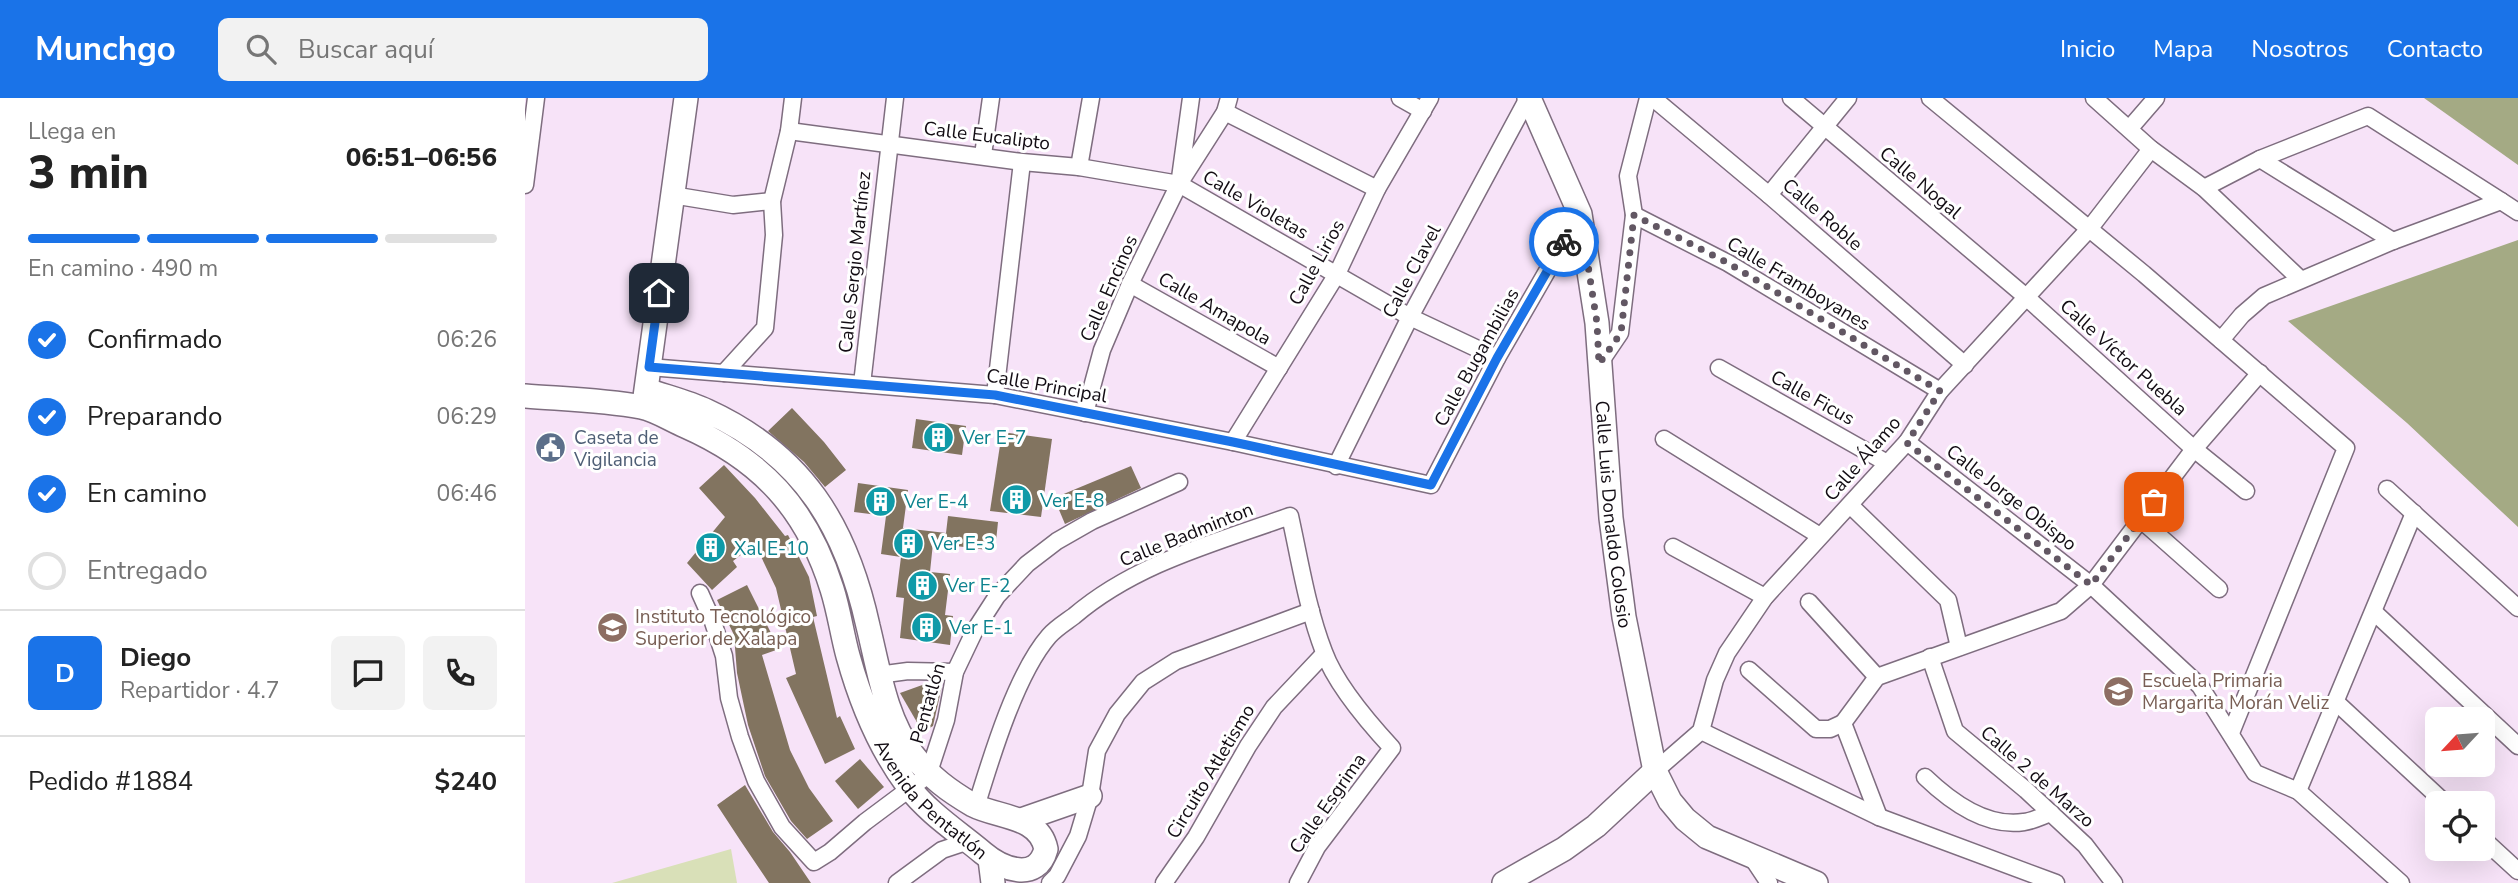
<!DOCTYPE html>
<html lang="es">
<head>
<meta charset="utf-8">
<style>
	body { margin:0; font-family:"Nunito Sans",sans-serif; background:#f2f2f2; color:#222; height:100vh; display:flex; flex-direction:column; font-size:26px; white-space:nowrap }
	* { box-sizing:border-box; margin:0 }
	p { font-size:23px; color:#767676 }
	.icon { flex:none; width:38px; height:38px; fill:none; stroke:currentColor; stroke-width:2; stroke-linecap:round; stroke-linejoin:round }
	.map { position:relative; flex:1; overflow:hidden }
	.drawer { display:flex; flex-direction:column; background:#fff; width:525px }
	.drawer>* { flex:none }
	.needle { width:46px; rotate:244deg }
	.tools { position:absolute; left:1900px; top:609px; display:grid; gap:14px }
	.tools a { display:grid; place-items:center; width:70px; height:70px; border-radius:10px; background:#fff; box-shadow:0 7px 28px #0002; font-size:35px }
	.pin { position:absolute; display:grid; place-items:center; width:60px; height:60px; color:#fff; margin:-30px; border-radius:14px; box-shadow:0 4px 10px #0006 }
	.courier { position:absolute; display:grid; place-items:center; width:70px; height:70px; margin:-35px; border:5px solid #1a73e8; border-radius:50%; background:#fff; color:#222; box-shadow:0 2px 9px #0007 }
	.summary em { font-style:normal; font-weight:800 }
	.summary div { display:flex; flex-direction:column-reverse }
	.summary { display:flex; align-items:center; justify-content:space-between; height:119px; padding:0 28px }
	h1 { font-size:46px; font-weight:800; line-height:52px }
	.bar { display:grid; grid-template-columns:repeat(4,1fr); gap:10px 7px; align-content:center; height:84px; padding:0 28px }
	.bar i { height:9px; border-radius:5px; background:#e0e0e0 }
	.bar .active { background:#1a73e8 }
	.bar p { grid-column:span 4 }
	.line { display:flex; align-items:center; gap:18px; padding:0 28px; border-top:2px solid #e0e0e0 }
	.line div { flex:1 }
	.round { display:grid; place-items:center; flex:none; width:74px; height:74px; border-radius:10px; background:#f2f2f2 }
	ol { padding:0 28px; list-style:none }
	li { display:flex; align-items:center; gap:21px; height:77px }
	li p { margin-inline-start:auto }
	li .icon { padding:7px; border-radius:50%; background:#1a73e8; color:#fff; stroke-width:4 }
	li:last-child { color:#767676 }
	li i { width:38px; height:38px; border:4px solid #e0e0e0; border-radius:50% }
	header { display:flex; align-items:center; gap:42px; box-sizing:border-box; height:98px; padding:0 35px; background:#1a73e8; color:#fff }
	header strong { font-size:33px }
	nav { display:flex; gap:38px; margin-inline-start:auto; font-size:24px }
	.search { width:490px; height:63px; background:#f2f2f2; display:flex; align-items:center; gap:18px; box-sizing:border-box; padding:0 24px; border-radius:10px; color:#767676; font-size:26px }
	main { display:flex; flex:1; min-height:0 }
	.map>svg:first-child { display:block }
</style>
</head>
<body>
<header>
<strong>Munchgo</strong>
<div class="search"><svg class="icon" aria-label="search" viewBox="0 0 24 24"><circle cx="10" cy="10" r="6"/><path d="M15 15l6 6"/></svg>Buscar aquí</div>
<nav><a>Inicio</a><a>Mapa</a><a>Nosotros</a><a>Contacto</a></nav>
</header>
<main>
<section class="drawer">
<div class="summary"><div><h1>3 min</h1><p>Llega en</p></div><em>06:51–06:56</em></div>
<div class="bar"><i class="active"></i><i class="active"></i><i class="active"></i><i></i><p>En camino · 490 m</p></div>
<ol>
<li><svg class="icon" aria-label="check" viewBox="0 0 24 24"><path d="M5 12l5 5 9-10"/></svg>Confirmado<p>06:26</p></li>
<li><svg class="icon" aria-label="check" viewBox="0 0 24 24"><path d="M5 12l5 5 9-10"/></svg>Preparando<p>06:29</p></li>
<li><svg class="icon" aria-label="check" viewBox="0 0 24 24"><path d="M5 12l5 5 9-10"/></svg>En camino<p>06:46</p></li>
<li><i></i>Entregado</li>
</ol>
<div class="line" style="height:126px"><b class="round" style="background:#1a73e8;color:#fff">D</b><div><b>Diego</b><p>Repartidor · 4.7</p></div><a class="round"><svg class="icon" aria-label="chat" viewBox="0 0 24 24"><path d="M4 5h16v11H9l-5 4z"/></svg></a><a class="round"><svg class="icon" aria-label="phone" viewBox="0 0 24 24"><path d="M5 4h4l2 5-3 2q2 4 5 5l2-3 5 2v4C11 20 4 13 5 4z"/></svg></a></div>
<div class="line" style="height:91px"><div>Pedido #1884</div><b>$240</b></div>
</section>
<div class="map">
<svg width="1993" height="785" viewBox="0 0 1993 785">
	<rect width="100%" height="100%" fill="#f7e3f8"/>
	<polygon fill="#d9e0b8" points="206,751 212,785 87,785"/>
	<g fill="#a4aa84">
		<polygon points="1899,0 1993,0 1993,67"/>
		<polygon points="1993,142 1993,429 1882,325 1763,223"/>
	</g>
	<g fill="#827460">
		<polygon points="267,310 299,344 321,372 300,389 279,364 243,333"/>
		<polygon points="391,321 441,328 437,357 387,350"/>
		<polygon points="477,334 527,341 516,419 465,413"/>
		<polygon points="32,337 38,356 20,362 14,343"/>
		<polygon points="199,367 230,400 260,438 263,437 284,479 292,518 288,519 312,620 315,618 330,651 300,666 261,580 271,576 251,490 230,446 208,463 212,469 187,492 162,465 200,419 174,390"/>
		<polygon points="606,368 616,390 540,426 529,400"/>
		<polygon points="333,385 383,392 378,430 421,435 423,418 473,424 470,453 408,445 405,474 425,476 420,517 428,518 425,547 375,540 379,500 371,499 376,459 356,456 361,418 329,414"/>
		<polygon points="222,487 254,551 237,557 265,652 284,690 308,723 282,741 266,723 240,678 223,627 212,575 209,537 192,502"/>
		<polygon points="400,586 417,588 408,628 401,632 393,626 375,595"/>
		<polygon points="335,661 359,689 333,711 310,683"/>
		<polygon points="220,687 248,734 265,754 286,785 244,785 215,742 192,707"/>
	</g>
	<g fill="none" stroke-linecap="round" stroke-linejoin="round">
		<defs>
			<g id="street">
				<polyline points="875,0 898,13"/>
				<polyline points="1128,0 1244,97 1440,267"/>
				<polyline points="1266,0 1500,198 1669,351 1721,393"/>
				<polyline points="1405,0 1619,176 1821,350 1706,635"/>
				<polyline points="1569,0 1626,51 1679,90 1775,181"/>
				<polyline points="700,14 852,91"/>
				<polyline points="1605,30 1631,0"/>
				<polyline points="264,33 497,64 554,69 654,86 885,219 972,260"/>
				<polyline points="458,57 466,0"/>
				<polyline points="1735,61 1843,18 1976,103"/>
				<polyline points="554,69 566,0"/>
				<polyline points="655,80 666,0"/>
				<polyline points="0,87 11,0"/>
				<polyline points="1679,90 1735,61 1868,143"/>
				<polyline points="147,97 208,107 247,103"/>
				<polyline points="1244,97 1323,0"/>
				<polyline points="1109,117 1203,165 1415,293"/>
				<polyline points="605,186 754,270"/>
				<polyline points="1696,242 1717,217 1739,198 1868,143 1976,103 1993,114"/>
				<polyline points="1074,266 1095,235 1109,117 1103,78 1123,0"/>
				<polyline points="124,269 470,297 708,344 906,387 972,260 1055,116"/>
				<polyline points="1194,270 1362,365"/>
				<polyline points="199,275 240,230 249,137 247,103 264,33 268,0"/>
				<polyline points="337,286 370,0"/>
				<polyline points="470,297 497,64"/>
				<polyline points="560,315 577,252 605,186 654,86 700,14 704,0"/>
				<polyline points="1139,341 1295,438"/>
				<polyline points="708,344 812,176 852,91 905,0"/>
				<polyline points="1382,344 1566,487 1675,588 1730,675 1773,693 1876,785"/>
				<polyline points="811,368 885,219 1003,0"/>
				<polyline points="1862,391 1993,510"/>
				<polyline points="1326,408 1423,502 1434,549"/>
				<polyline points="1615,421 1694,491"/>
				<polyline points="1148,449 1240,499"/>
				<polyline points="175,495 188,524 199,558 204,600 215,639 231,683 257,729 289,764 305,754 340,724 403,677 421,622 430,574 450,532 472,498 502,466 532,443 567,423 654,384"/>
				<polyline points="1284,504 1352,579"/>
				<polyline points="1849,514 1993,648"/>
				<polyline points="1405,559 1430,633 1501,692 1560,747 1589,785"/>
				<polyline points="1224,572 1291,631 1305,631 1318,625"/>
				<polyline points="353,577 383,573 430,574"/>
				<polyline points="1811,604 1920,705"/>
				<polyline points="1318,625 1352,579 1536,513 1566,487 1669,351 1735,275"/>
				<polyline points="1318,625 1354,719"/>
				<polyline points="1176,633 1354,719 1531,785"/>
				<polyline points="1130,673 1176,633 1190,582 1202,555 1240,499 1382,344 1415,293 1565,130 1626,51"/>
				<path d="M1400,679C1425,703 1461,730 1499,724C1508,723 1517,718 1526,715"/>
				<polyline points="1773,693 1889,415"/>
				<path d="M451,709C466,660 491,576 524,538C531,530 541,524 549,518C611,465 690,445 765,418C775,463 782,510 799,554C811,587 843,624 867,650L792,749L773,785"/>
				<polyline points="1958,741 1993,773"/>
				<polyline points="1228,761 1244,785"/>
				<polyline points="372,785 417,752 444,743"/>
				<polyline points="525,785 532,778 553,738 565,698 572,653 592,616 618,584 651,563 786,513"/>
				<polyline points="639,785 671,739 723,648 749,609 799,556"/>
			</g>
			<g id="secondary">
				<path id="s1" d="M1004,0L1055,116L1072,225L1086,420L1099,519L1130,673L1145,703L1160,721L1182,739L1291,785"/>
				<path id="s2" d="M0,298C38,301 79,302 116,309C131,312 146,322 160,328C237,362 282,411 307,491C314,513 317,536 323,558C336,605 354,649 383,688C402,714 433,734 458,755C477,771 512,785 521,751C514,717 473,720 448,707C424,693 405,679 388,657C360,619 354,573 343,528C321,428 278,357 182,313C163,304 142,299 122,292"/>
				<polyline points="119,306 161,0"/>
				<polyline points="496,722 565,698"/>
				<polyline points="465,761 468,785"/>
				<polyline points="979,785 1039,751 1071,728 1130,673"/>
			</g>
		</defs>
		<use href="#street" stroke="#7e6d7f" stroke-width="19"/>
		<use href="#secondary" stroke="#7e6d7f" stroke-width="26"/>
		<use href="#street" stroke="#fff" stroke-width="16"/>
		<use href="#secondary" stroke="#fff" stroke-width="23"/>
	</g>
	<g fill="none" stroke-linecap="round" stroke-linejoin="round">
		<polyline stroke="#625763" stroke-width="7" stroke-dasharray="0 12.6" points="1039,144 1055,116 1072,225 1074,266 1096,235 1109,117 1203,165 1415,293 1382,345 1566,487 1629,404"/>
		<polyline stroke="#1a73e8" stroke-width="9" points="134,195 124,269 470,297 708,344 906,387 972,260 1039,144"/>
	</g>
	<defs>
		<symbol id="building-disc" viewBox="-11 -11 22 22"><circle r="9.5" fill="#0f9aa8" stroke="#fff"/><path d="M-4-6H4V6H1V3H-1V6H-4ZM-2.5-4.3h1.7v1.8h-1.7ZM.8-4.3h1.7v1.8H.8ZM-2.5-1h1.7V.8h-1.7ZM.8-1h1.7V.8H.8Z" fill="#fff"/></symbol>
		<symbol id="civic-disc" viewBox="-11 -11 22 22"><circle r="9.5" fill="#5c6f8a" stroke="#fff"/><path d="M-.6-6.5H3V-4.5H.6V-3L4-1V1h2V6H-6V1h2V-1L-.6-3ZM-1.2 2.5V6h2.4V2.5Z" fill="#fff"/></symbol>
		<symbol id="university-disc" viewBox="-11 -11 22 22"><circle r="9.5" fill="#8d6e63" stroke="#fff"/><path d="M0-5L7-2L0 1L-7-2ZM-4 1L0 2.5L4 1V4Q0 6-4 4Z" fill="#fff"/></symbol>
		<symbol id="school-disc" viewBox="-11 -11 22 22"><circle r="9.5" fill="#8d6e63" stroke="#fff"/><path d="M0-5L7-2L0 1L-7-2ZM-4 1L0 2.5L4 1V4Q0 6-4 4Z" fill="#fff"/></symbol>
	</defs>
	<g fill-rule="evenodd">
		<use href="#building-disc" x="396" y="322" width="35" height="35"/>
		<use href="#civic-disc" x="8" y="332" width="35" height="35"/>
		<use href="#building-disc" x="474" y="384" width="35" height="35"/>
		<use href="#building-disc" x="338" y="386" width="35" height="35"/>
		<use href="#building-disc" x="366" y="428" width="35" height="35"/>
		<use href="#building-disc" x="168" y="432" width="35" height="35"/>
		<use href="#building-disc" x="380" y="470" width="35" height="35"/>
		<use href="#university-disc" x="70" y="512" width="35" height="35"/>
		<use href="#building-disc" x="384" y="512" width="35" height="35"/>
		<use href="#school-disc" x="1576" y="576" width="35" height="35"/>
	</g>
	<g text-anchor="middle" stroke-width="6" stroke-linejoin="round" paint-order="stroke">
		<g font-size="19" fill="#120c13" stroke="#fff">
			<text transform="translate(462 37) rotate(7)" y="7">Calle Eucalipto</text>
			<text transform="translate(1396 84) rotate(40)" y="7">Calle Nogal</text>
			<text transform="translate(731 106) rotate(30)" y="7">Calle Violetas</text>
			<text transform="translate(1298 116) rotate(41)" y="7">Calle Roble</text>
			<text transform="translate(329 164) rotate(-84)" y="7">Calle Sergio Martínez</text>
			<text transform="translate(791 164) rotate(-61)" y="7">Calle Lirios</text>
			<text transform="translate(886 173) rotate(-62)" y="7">Calle Clavel</text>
			<text transform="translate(1274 185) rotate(31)" y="7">Calle Framboyanes</text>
			<text transform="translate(583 190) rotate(-66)" y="7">Calle Encinos</text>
			<text transform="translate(690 210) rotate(30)" y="7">Calle Amapola</text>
			<text transform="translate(951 259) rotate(-61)" y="7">Calle Bugambilias</text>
			<text transform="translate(1599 259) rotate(42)" y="7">Calle Víctor Puebla</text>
			<text transform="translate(522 287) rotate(10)" y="7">Calle Principal</text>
			<text transform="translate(1288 299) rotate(29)" y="7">Calle Ficus</text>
			<text transform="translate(1337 360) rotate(-49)" y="7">Calle Álamo</text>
			<text transform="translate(1487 399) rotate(38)" y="7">Calle Jorge Obispo</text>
			<text dy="7" stroke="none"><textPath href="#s1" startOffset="429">Calle Luis Donaldo Colosio</textPath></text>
			<text transform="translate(661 436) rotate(-22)" y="7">Calle Badminton</text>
			<text transform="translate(402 605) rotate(-74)" y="7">Pentatlón</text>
			<text transform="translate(685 673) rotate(-59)" y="7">Circuito Atletismo</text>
			<text transform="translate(1513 678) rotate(41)" y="7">Calle 2 de Marzo</text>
			<text dy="7" stroke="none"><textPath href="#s2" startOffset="630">Avenida Pentatlón</textPath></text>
			<text transform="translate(802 705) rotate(-55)" y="7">Calle Esgrima</text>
		</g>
		<g font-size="19" fill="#4e5e75" stroke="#fff" text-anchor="start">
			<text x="49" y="346">Caseta de<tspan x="49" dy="22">Vigilancia</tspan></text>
		</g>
		<g font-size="19" fill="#0d838f" stroke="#fff" text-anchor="start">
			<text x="437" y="346">Ver E-7</text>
			<text x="515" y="409">Ver E-8</text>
			<text x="379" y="410">Ver E-4</text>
			<text x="406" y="452">Ver E-3</text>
			<text x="209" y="457">Xal E-10</text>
			<text x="421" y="494">Ver E-2</text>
			<text x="424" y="536">Ver E-1</text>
		</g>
		<g font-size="19" fill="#785e54" stroke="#fff" text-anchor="start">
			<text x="110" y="525">Instituto Tecnológico<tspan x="110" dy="22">Superior de Xalapa</tspan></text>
			<text x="1617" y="589">Escuela Primaria<tspan x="1617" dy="22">Margarita Morán Veliz</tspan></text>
		</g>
	</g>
</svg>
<div class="tools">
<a><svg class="needle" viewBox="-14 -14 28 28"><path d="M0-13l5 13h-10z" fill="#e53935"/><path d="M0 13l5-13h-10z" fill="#767676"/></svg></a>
<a><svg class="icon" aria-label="locate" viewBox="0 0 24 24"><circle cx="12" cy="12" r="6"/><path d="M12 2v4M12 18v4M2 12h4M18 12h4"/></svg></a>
</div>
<div class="pin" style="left:1629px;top:404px;background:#ea580c"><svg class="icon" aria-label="bag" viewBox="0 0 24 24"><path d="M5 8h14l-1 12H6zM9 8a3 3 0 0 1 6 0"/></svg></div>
<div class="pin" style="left:134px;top:195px;background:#1f2937"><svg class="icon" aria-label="home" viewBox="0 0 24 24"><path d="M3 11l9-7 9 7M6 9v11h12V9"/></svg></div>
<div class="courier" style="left:1039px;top:144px"><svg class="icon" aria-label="bike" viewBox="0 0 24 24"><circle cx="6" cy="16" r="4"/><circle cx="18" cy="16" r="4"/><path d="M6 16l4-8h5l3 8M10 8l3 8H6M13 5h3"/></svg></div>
</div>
</main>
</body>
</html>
